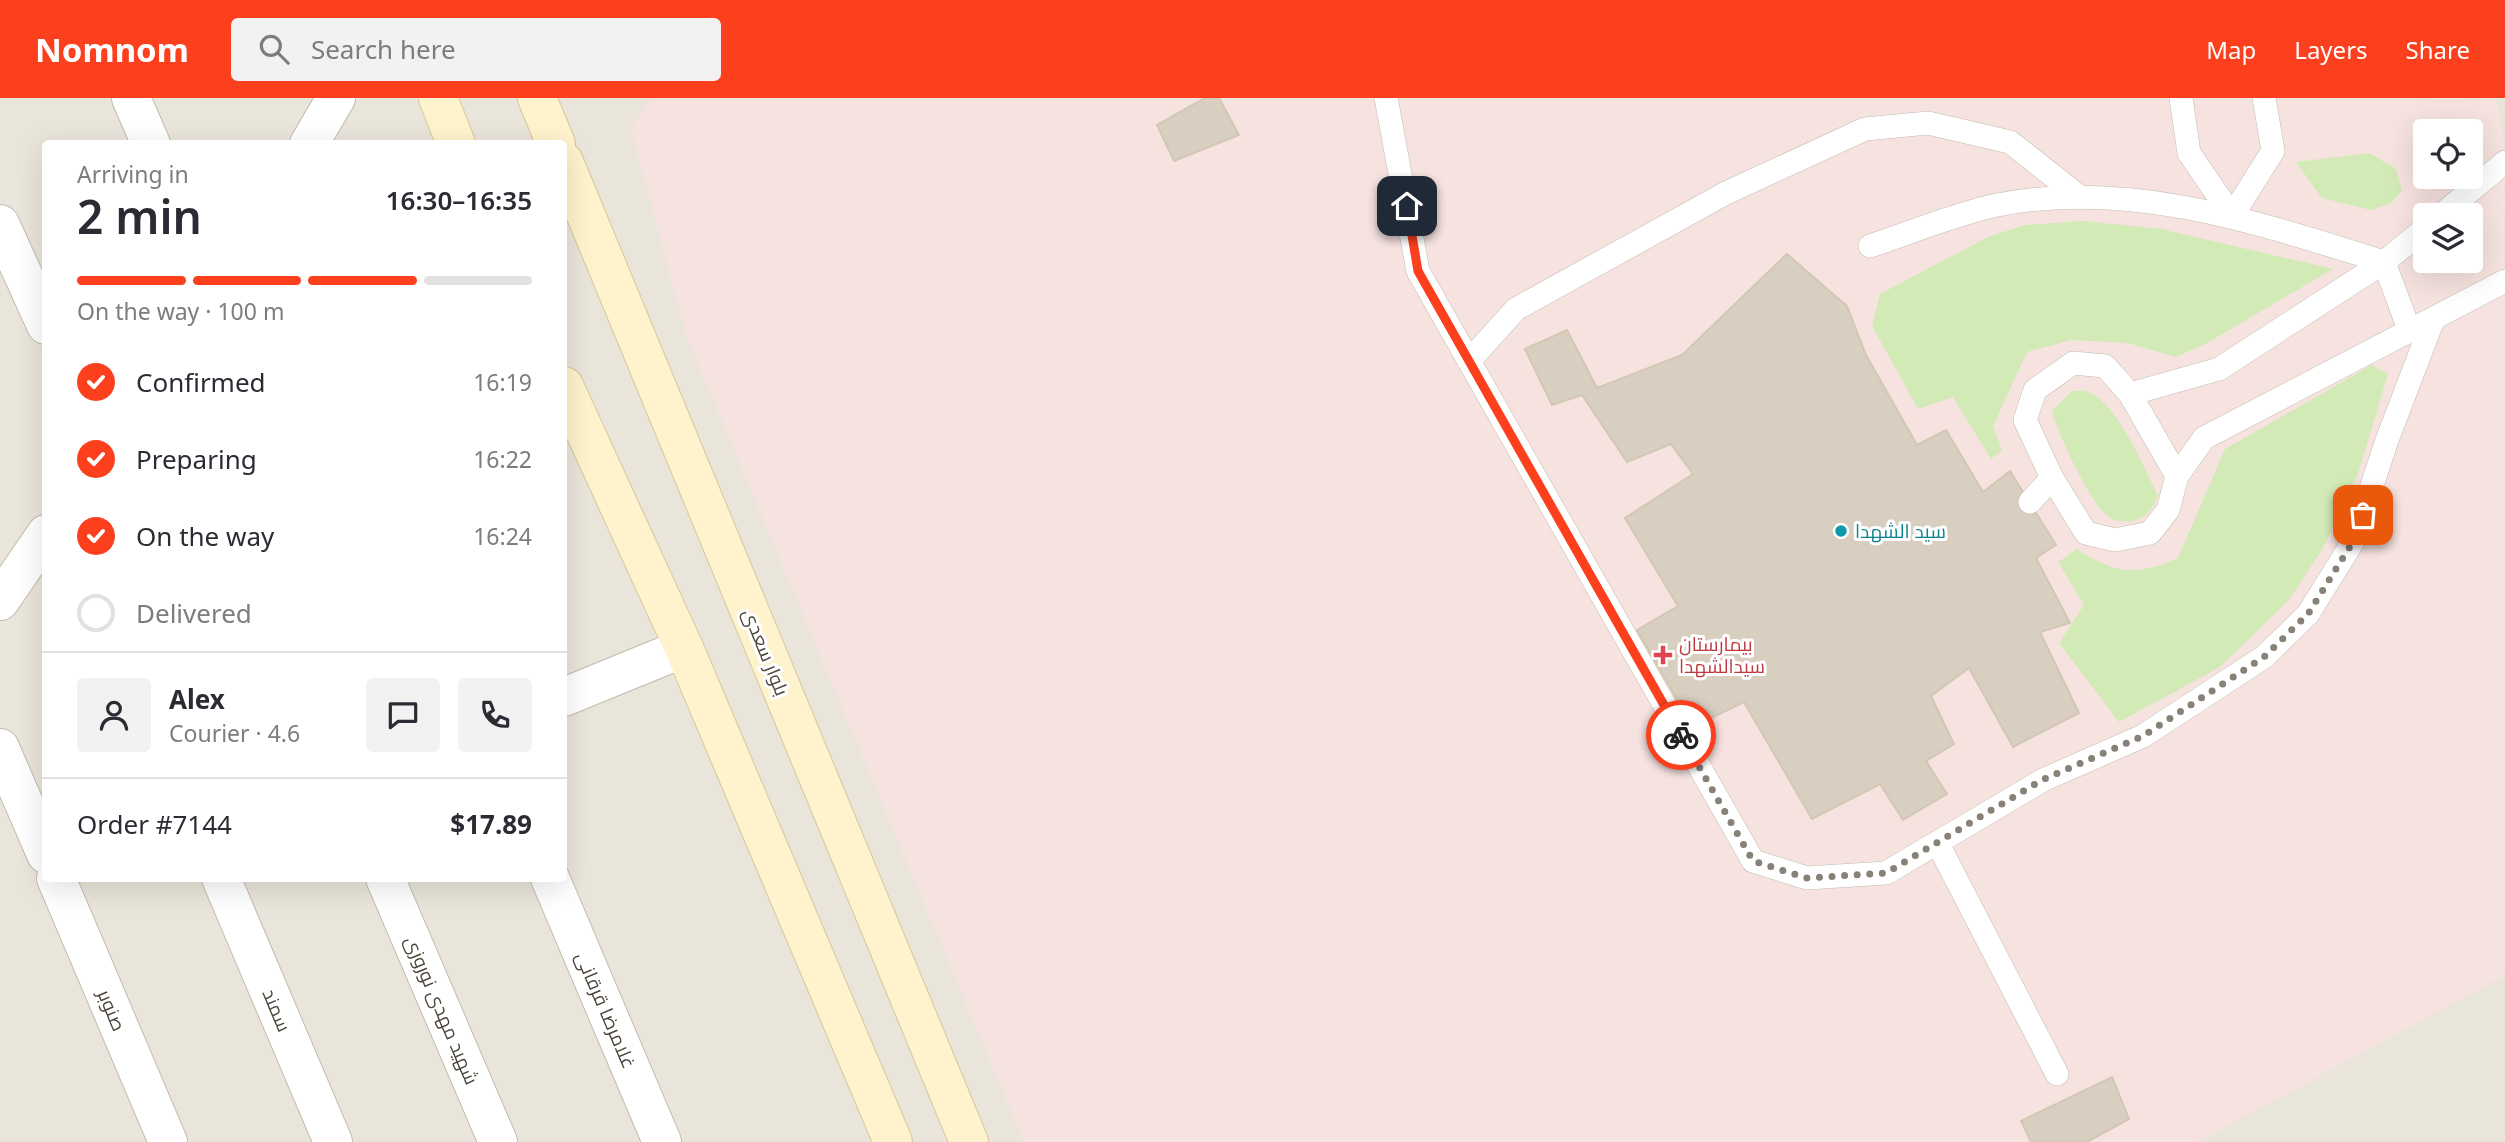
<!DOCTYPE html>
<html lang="en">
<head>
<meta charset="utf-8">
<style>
	body { margin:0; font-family:"Noto Sans",Cairo,sans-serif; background:#f2f2f3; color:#2b2b33; height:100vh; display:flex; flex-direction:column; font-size:26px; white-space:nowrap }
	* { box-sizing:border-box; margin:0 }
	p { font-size:23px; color:#7c7c81 }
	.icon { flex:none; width:38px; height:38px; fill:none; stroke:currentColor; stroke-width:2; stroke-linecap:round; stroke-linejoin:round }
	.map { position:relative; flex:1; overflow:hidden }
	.sheet { position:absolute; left:42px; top:42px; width:525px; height:742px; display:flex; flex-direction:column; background:#fff; border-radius:7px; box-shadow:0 7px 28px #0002 }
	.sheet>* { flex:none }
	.controls { position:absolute; left:2413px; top:21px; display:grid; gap:14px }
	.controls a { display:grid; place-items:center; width:70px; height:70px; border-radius:7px; background:#fff; box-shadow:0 7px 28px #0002; font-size:35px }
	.pin { position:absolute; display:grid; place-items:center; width:60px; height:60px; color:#fff; margin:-30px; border-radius:14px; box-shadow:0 4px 10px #0006 }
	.courier { position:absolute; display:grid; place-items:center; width:70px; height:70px; margin:-35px; border:5px solid #fc3f1d; border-radius:50%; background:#fff; color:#222; box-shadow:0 2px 9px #0007 }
	.head em { font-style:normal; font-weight:600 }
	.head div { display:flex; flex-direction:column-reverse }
	.head { display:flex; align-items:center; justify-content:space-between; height:119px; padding:0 35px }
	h1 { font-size:46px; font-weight:600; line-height:52px }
	.bar { display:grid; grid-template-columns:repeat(4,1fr); gap:10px 7px; align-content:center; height:84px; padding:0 35px }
	.bar i { height:9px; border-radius:5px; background:#e1e1e2 }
	.bar .active { background:#fc3f1d }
	.bar p { grid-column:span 4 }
	.line { display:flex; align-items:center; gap:18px; padding:0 35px; border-top:2px solid #e1e1e2 }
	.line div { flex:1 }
	.round { display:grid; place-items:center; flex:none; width:74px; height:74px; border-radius:7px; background:#f2f2f3 }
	ol { padding:0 35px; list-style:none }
	li { display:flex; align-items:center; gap:21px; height:77px }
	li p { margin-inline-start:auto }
	li .icon { padding:7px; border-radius:50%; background:#fc3f1d; color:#fff; stroke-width:4 }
	li:last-child { color:#7c7c81 }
	li i { width:38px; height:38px; border:4px solid #e1e1e2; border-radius:50% }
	header { display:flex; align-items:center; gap:42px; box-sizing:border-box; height:98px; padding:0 35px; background:#fc3f1d; color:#fff }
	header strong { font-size:33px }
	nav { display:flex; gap:38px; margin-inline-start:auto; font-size:24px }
	.search { width:490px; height:63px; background:#f2f2f3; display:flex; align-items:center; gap:18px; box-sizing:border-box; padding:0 24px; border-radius:7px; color:#7c7c81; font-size:26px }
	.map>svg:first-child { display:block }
</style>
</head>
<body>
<header>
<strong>Nomnom</strong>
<div class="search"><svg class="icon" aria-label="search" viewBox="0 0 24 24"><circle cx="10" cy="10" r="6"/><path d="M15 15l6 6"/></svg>Search here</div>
<nav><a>Map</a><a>Layers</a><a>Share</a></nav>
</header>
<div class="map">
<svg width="2505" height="1044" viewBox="0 0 2505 1044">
	<rect width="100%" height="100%" fill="#f6f3ec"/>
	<path fill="#eae5da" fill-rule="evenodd" d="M0,0H2505V1044H0ZM2426,33H2471V79H2426ZM46,46H564V780H46ZM2426,117H2471V163H2426Z"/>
	<path fill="#f6e3e0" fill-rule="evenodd" d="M650,0H2496L2505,54V877L2198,1044H1024L686,237L631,31ZM2426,33H2471V79H2426ZM2426,117H2471V163H2426Z"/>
	<g fill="#d2eab5">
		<polygon points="2369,55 2396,71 2402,93 2391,105 2371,112 2322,100 2296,64"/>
		<polygon points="2084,123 2161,131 2333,171 2207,245 2176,259 2128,245 2071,242 2027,254 1993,328 2002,352 1991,361 1953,299 1918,311 1872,228 1880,196 1988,139 2025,127"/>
		<path d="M2372,267L2388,276L2358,376L2323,450L2289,502L2220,569L2119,624L2059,545L2084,507L2058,464L2077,451C2116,476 2134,479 2178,460L2225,351Z"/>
		<path d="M2072,293C2077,293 2084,292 2088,294C2116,303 2146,373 2158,398C2153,410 2146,421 2132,423C2123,424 2115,424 2107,418C2090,404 2057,335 2052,313Z"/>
	</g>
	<g fill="#d8cfc1" stroke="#d3c7b4" stroke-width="2">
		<polygon points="1205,0 1219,0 1239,37 1174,63 1157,27"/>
		<polygon points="1787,156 1847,208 1866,257 1917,347 1946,332 1983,394 2010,373 2056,447 2036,460 2070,525 2040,534 2079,615 2013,649 1969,570 1931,598 1954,646 1926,663 1947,696 1903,722 1880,686 1812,721 1744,604 1693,629 1637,532 1678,508 1625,420 1693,376 1671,346 1627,364 1582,297 1552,307 1525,251 1567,232 1597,290 1682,257"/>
		<polygon points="2112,979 2129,1021 2087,1044 2031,1044 2021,1023"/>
	</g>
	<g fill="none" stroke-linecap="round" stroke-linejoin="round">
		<defs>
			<g id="lane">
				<polyline points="1386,0 1418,173 1469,263"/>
				<polyline points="2181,0 2189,55 2232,118 2273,53 2264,0"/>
				<polyline points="2080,99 2010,44 1928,25 1865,31 1726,95 1516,211 1469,263 1753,763 1807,780 1886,775 2043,682 2143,638 2264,559 2308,516 2354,442 2387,342 2433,222"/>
				<polyline points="2441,117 2505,64"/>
				<path d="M1870,148C1912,134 1955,116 1997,107C2130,81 2259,125 2384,164L2410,234"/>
				<polyline points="2130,296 2219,271 2384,164 2426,130"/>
				<polyline points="2177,378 2130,296 2105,268 2073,265 2035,292 2025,322 2052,380 2086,435 2115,442 2150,435 2168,412 2177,378 2204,340 2505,183"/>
				<polyline points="2030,404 2052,380"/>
				<polyline points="1938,746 2057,976"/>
			</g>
			<g id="street">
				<polyline points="131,0 151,46"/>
				<polyline points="309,46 336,0"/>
				<polyline points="0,126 46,227"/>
				<polyline points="0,503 46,436"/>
				<polyline points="564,599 684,550"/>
				<polyline points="0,650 46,756"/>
				<polyline points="56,780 168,1044"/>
				<polyline points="221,780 333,1044"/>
				<polyline points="385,780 498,1044"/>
				<polyline points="550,780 662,1044"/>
			</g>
			<g id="secondary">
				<polyline points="438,0 456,46"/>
				<polyline points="537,0 556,46"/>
				<polyline points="564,64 969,1044"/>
				<polyline points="564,288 684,550 893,1044"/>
			</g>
		</defs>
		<use href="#lane" stroke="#c2bbae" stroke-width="24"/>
		<use href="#street" stroke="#c2bbae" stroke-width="40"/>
		<use href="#secondary" stroke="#d6c79b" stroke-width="40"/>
		<use href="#lane" stroke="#fff" stroke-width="23"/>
		<use href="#street" stroke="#fff" stroke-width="38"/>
		<use href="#secondary" stroke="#fff3cd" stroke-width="38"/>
	</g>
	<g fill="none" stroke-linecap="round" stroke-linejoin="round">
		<polyline stroke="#878178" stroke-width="7" stroke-dasharray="0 12.6" points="1681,637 1753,763 1807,780 1886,775 2042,682 2143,638 2264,559 2308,516 2354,442 2363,417"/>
		<polyline stroke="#fc3f1d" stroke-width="9" points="1407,108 1418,173 1681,637"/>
	</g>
	<circle fill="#0f9aa8" stroke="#fff" stroke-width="2.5" cx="1841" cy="433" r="7"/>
	<path fill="#e0444e" stroke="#fff" stroke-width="2.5" d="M1659.5 546.5h7v7h7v7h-7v7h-7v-7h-7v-7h7z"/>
	<g text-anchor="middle" stroke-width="6" stroke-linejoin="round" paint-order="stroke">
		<g font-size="19" fill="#0d838f" stroke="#fff" text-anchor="start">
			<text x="1855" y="440">سید الشهدا</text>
		</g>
		<g font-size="19" fill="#be3a42" stroke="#fff" text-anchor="start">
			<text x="1679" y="553">بیمارستان<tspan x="1679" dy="22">سیدالشهدا</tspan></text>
		</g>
		<g font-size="19" fill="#4b4439" stroke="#fff">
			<text transform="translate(766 554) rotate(68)" y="7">بلوار سعدی</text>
			<text transform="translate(112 912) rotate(67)" y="7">صنوبر</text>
			<text transform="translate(277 912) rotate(67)" y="7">سمند</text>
			<text transform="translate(442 912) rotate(67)" y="7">شهید مهدی نوروزی</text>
			<text transform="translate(606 912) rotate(67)" y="7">غلامرضا قرقانی</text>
		</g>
	</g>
</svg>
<div class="controls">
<a><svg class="icon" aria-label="locate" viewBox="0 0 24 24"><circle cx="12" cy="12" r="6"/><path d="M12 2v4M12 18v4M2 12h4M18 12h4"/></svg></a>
<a><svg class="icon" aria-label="layers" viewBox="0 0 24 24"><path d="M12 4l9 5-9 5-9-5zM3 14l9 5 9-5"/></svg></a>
</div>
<div class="pin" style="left:2363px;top:417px;background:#ea580c"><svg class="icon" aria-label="bag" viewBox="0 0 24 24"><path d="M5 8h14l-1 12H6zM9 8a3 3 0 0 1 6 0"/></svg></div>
<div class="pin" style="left:1407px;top:108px;background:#1f2937"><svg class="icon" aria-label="home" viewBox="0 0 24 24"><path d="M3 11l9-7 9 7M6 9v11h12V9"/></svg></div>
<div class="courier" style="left:1681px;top:637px"><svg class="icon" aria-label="bike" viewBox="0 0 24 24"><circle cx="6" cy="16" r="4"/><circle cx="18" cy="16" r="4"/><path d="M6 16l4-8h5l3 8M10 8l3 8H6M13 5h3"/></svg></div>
<section class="sheet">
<div class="head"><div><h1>2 min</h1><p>Arriving in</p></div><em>16:30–16:35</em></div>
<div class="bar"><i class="active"></i><i class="active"></i><i class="active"></i><i></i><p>On the way · 100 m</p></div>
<ol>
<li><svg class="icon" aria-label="check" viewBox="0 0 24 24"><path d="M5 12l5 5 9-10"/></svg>Confirmed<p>16:19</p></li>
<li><svg class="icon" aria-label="check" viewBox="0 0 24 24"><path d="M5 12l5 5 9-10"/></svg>Preparing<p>16:22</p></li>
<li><svg class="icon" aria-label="check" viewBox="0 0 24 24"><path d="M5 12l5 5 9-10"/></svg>On the way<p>16:24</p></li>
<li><i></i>Delivered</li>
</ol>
<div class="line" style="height:126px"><a class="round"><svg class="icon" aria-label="person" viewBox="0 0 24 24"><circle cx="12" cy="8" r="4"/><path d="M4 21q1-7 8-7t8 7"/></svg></a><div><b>Alex</b><p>Courier · 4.6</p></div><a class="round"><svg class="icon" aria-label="chat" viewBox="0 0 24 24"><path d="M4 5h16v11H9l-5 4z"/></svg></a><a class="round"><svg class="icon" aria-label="phone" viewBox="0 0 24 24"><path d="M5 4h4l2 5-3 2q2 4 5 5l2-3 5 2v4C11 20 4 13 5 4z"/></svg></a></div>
<div class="line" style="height:91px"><div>Order #7144</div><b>$17.89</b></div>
</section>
</div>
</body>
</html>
